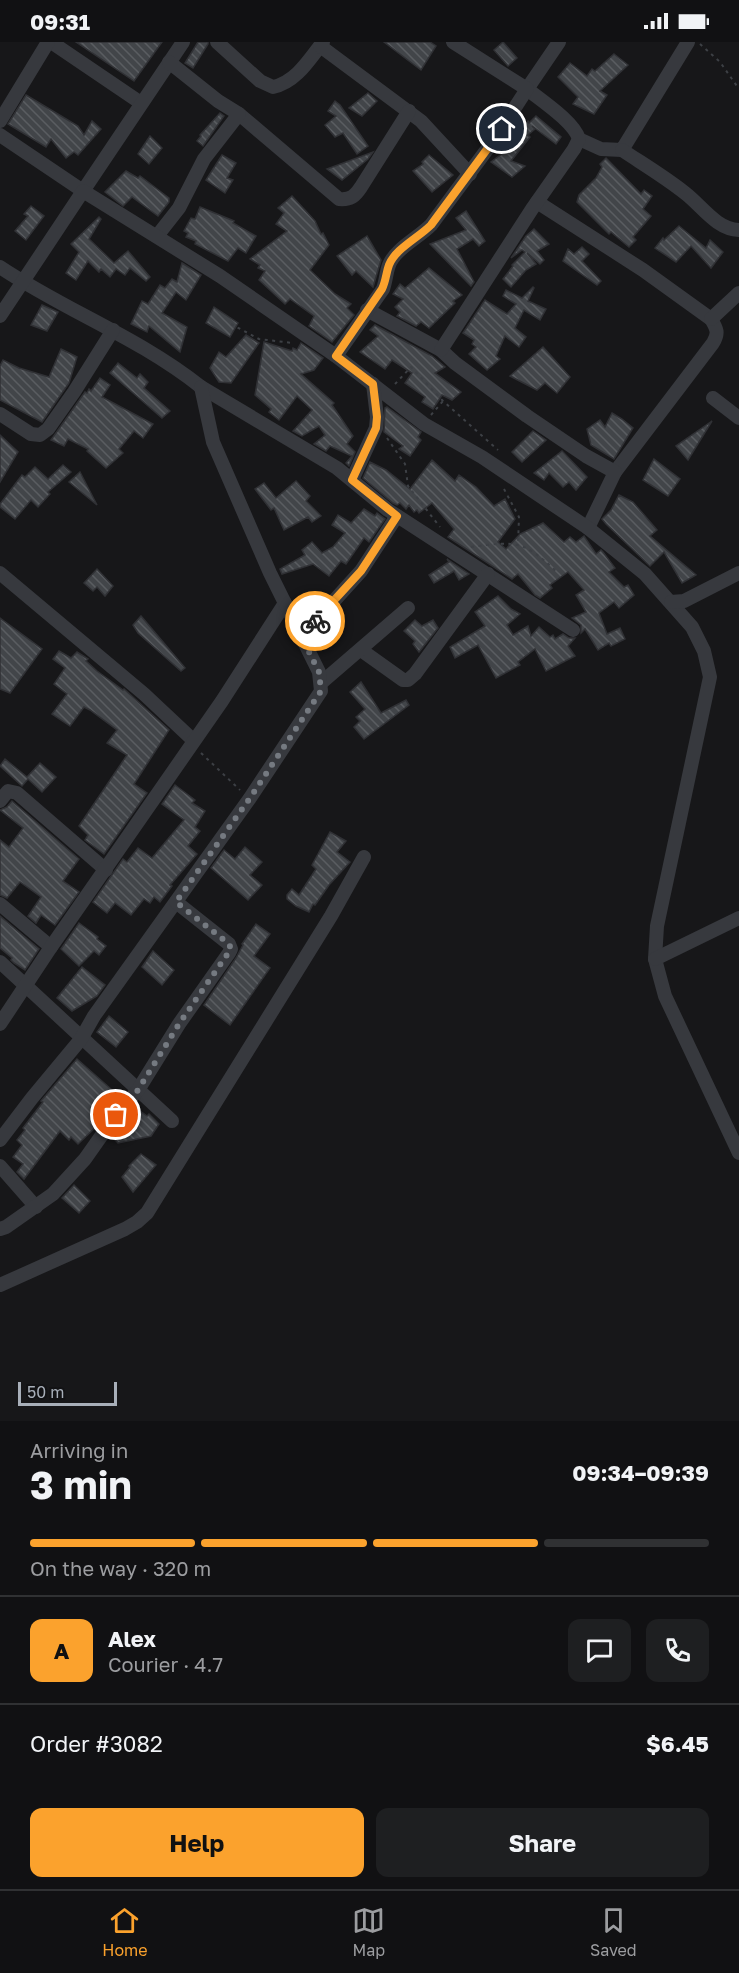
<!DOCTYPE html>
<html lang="en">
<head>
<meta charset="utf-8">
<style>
	body { margin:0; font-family:"Golos Text",sans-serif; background:#1e1f21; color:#f1f3f6; height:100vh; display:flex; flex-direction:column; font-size:22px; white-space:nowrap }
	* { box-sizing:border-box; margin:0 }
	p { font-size:20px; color:#9c9da0 }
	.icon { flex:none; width:33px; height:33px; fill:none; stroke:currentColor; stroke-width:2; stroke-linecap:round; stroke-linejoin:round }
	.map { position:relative; height:1379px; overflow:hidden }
	.details { display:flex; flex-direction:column; background:#111113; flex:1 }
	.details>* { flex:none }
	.scale { position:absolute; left:18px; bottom:15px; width:99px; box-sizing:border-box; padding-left:6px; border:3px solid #a8afb9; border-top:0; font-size:16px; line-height:21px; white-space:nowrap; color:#a8afb9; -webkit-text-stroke:4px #121214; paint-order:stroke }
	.pin { position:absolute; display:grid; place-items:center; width:51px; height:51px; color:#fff; margin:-26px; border:3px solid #fff; border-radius:50%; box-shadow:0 2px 6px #0007 }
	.courier { position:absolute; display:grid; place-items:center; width:60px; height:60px; margin:-30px; border:4px solid #fba22d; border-radius:50%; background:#fff; color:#222; box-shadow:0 2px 8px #0007 }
	.summary em { font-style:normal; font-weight:700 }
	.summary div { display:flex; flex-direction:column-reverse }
	.summary { display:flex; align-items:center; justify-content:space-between; height:102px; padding:0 30px }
	h1 { font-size:39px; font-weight:700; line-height:45px }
	.bar { display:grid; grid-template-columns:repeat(4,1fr); gap:9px 6px; align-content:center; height:72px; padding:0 30px }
	.bar i { height:8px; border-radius:4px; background:#303133 }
	.bar .active { background:#fba22d }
	.bar p { grid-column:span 4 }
	.line { display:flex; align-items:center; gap:15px; padding:0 30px; border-top:2px solid #303133 }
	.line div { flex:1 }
	.round { display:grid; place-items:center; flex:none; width:63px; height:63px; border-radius:12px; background:#1e1f21 }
	.primary-button { display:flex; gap:12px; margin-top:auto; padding:12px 30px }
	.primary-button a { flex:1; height:69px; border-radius:12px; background:#fba22d; color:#111; font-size:24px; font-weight:700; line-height:69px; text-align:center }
	.primary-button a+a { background:#1e1f21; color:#f1f3f6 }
	.status { display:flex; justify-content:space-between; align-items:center; height:42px; padding:0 30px; background:#111113; direction:ltr }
	.status svg { height:16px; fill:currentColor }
	.menu { display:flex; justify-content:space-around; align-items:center; height:84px; border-top:2px solid #303133; background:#111113; font-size:16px; color:#9c9da0 }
	.menu a { display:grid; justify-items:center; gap:3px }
	.menu .active { color:#fba22d }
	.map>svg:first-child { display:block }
</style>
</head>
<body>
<div class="status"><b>09:31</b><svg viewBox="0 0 49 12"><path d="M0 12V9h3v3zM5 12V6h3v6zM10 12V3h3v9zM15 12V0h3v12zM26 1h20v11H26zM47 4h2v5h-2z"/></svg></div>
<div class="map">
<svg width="739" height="1379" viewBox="0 0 739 1379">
	<defs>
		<pattern id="building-back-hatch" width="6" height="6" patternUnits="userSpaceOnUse" patternTransform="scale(1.5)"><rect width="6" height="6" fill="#424549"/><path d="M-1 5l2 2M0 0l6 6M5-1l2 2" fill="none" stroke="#5a5d61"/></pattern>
	</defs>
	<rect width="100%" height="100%" fill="#171719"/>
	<g fill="url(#building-back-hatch)" stroke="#303135" stroke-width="1.5">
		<polygon points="76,0 162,0 134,39"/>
		<polygon points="198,0 208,0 208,2 193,26 185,21"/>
		<polygon points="384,0 430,0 436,4 421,28"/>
		<polygon points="503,0 517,16 508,24 494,8"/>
		<polygon points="614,12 628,23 600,49 607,53 594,72 573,62 578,55 558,35 570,21 587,34 592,27 595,29"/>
		<polygon points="368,51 377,59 362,74 349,66"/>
		<polygon points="26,53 78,84 84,93 92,79 101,87 78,113 74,110 66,116 51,97 46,105 8,82"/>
		<polygon points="335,59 340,63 368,104 357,112 343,91 335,95 325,83 336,74 328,69"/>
		<polygon points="220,71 224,74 203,104 197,99 201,94 200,93"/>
		<polygon points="536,74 561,95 556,102 532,84 535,87 528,93 530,95 511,119 525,124 512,135 491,120 508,107 505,103 528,79 529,81"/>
		<polygon points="150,94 162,106 149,122 138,112"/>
		<polygon points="373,110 368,117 342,138 327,127"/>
		<polygon points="222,113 236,121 227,136 233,138 225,151 206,138"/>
		<polygon points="429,113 453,133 432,150 413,129 423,122 422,120"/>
		<polygon points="606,116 641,152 644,148 652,154 643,167 651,174 633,195 636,198 629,205 611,190 609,192 577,160 579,153 596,136 602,125 600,122"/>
		<polygon points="126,129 138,136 140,134 169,156 169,160 158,174 132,155 123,164 105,150"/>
		<polygon points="292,154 315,179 321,192 323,191 329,203 310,228 335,252 351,262 347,266 354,273 332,300 309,284 314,274 290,257 285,262 259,238 265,229 258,226 260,223 250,217 287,189 276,182 284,171 278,166"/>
		<polygon points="31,164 44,174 26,198 15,189 28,174 24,172"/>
		<polygon points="200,165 234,179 233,181 256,194 246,211 238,206 228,219 195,202 196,199 186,195 188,191 184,189 191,176 195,177"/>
		<polygon points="466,169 485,199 479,204 473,197 457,207 474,240 471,244 430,202 466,188 456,176"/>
		<polygon points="99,175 101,177 89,197 114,221 128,209 150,235 146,239 130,226 125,233 116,227 110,235 101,227 99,230 88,219 76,238 66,231 79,210 71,202"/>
		<polygon points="679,184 706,206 710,198 723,210 711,226 691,204 676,220 655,206 663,196 664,198"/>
		<polygon points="534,187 549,202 537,209 544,218 540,222 527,211 536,222 526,228 511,245 503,237 513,224 512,223 525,210 522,208 511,216 526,194"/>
		<polygon points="367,194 381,218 373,245 356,229 352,233 337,214"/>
		<polygon points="582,205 589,212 582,219 601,239 597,243 563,219 568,207 574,212"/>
		<polygon points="182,221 201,233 186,258 176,250 162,271 187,285 180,310 149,284 147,290 131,282 142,259 148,262 160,243 165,246 172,237 177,240"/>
		<polygon points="429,226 462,253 453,259 455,261 429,286 421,280 416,284 397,274 400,270 395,265 403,257 393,252 400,242 405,246"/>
		<polygon points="533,245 534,246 528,259 546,267 540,278 524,268 515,286 526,295 519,305 505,294 496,314 500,317 487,328 469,312 476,305 472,302 474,298 463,291 485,258 507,272 516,262 503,254 506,248 522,256"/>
		<polygon points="42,263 58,270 47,289 31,283"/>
		<polygon points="214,265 238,281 230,295 206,281"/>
		<polygon points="375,283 432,314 445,325 435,331 461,350 452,358 442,353 433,367 422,360 425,355 405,341 412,331 392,318 385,327 360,310 378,294 370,288"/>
		<polygon points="246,293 259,301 231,341 219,340 210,326 219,310 226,315"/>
		<polygon points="264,300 292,309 293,306 297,308 301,301 323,316 314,328 301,332 334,361 332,363 353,394 347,402 355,410 349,424 346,421 352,414 330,404 326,409 314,402 325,393 319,384 302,394 293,389 312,368 297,354 279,378 269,370 271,367 255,353"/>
		<polygon points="543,305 570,335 557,351 545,341 537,348 510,334"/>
		<polygon points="61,307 77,315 69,341 42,380 0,358 0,324 3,318 19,326 49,335"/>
		<polygon points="118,321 137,336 140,332 148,340 144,346 170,369 162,376 110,331"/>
		<polygon points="100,336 110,343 102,355 153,382 143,396 134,389 119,407 123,411 106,426 87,409 88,407 68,397 64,404 51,398 85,350 87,351 89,347 91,349"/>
		<polygon points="387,365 421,390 418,395 421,398 410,414 399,407 403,404 384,390 385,366"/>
		<polygon points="612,371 622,377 633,386 614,417 591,403 587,387 600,378 605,385"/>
		<polygon points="712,379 688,418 676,404"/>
		<polygon points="533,389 546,398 522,420 512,410"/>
		<polygon points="0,393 18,410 0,440"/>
		<polygon points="562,409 587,435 576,448 569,440 563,445 549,431 544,438 534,431"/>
		<polygon points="654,417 680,437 668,454 643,438"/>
		<polygon points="432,418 455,439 459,433 476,445 494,464 505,457 515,477 498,500 506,507 520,492 543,481 564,500 570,495 576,500 584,494 596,512 601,508 603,510 615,526 609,530 624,545 628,543 634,553 619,566 614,560 599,571 607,592 620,586 625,597 611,604 609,601 598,608 585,587 581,591 581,583 572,576 586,570 576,553 584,548 568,530 550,543 552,546 540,556 535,553 518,532 512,537 448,495 454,487 432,461 419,471 417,468 414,470 409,463 406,467 400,461 397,463 393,461 363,436 370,420 386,428 410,447"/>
		<polygon points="63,423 71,430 48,450 50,452 38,465 31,458 15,477 0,465 0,462 22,433 25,435 35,425 48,437"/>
		<polygon points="80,430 97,463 69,440"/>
		<polygon points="296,439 310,454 306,459 321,474 312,480 308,475 284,488 274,466 271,468 255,447 264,441 276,456"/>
		<polygon points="619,453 633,460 657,488 650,494 696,533 682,541 664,510 650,524 606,482 602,477 611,468"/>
		<polygon points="364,467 375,474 377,471 385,477 369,500 364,496 346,522 341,519 329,534 313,522 282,532 280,527 305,513 302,508 312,500 322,511 333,505 345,491 332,483 338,473 351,481"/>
		<polygon points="447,517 469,532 459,538 454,529 434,541 429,533 449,520"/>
		<polygon points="97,527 113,544 105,554 97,545 93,549 84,541"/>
		<polygon points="498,554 511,567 520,572 507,583 513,593 528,584 531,594 539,585 550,595 553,593 555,597 563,592 569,596 575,596 568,604 575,614 546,629 535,607 518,620 520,623 496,636 478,603 455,616 450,605 485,584 475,570"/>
		<polygon points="141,574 185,626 181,629 138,591 133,583"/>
		<polygon points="0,576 42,607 10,651 0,647"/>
		<polygon points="415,578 422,584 433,578 438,586 419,610 413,602 415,599 404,589"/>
		<polygon points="59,609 71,616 77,610 88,617 86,619 97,629 123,648 124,647 169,688 134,742 147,751 104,812 85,798 88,793 79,784 127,713 107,701 117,688 90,668 84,665 70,684 52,672 67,652 54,642 65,626 53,617"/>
		<polygon points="361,640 381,671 406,658 409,663 364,697 354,685 360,679 356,675 365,667 350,650"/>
		<polygon points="5,717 27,735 40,721 56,735 42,750 28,737 22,744 0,724"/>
		<polygon points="175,743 195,758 192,761 205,769 195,785 200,789 188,804 197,812 170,843 172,844 160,860 154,855 150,861 144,857 131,873 115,861 107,871 93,860 123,817 127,820 138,806 152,816 184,778 162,762"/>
		<polygon points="12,759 79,817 63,839 79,850 55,883 41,873 36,881 28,874 41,855 20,840 7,856 0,853 0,798 9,805 23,786 0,768 7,765"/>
		<polygon points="330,790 346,799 337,810 350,820 329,843 315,863 313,862 309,870 296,864 287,857 287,853 292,847 299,853 316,827 312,823"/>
		<polygon points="245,805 262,820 250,833 262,843 248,858 211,826 224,808 235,817"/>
		<polygon points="0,874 39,907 25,928 14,921 11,918 12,916 0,906"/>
		<polygon points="79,881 98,895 97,897 106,904 99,913 94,909 79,924 61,907"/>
		<polygon points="256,882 270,892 254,914 270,926 230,983 204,963 236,916 243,903 242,902"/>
		<polygon points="153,909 174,928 162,943 142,925"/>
		<polygon points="82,925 105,943 97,954 72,969 57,956"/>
		<polygon points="109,974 128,990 116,1005 97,990"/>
		<polygon points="77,1017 120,1055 98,1083 78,1102 71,1095 69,1098 60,1089 24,1137 17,1130 23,1122 13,1115 22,1103 17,1098 25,1088 23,1086 43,1060 41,1059"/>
		<polygon points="136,1066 147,1074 149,1072 159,1082 151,1094 118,1101 112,1095 123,1079"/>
		<polygon points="141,1112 156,1123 133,1150 122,1135 130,1125 129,1124"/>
		<polygon points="74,1143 90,1159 79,1171 62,1156"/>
	</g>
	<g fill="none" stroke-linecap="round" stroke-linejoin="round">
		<g stroke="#3d4045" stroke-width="2" stroke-dasharray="3 4.5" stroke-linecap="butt">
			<polyline points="700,2 720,20 739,47"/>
			<polyline points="231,282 259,297 293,301"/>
			<polyline points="395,342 411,325 443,359 498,408"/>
			<polyline points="431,373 443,359"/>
			<polyline points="387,396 405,422 408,444 440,485"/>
			<polyline points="504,447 519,475 518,502"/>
			<path d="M471,505C516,499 523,498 557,530"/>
			<polyline points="201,711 240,748"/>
		</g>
		<g stroke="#37393e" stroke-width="14">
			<polyline points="51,0 141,61"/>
			<path d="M217,0L260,39L273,45C296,40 309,18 323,0"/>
			<polyline points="320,4 421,79 470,132"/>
			<path d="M239,72L339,157C351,158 355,154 361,145L409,69"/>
			<polyline points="0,79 48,0"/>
			<polyline points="0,93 83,149 183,0"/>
			<polyline points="579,97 601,107 622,108 688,0"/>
			<path d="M622,108C643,122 665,135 685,151C702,164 716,187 739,188"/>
			<path d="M537,160L643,228L711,277C717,287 719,291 713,301L615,430"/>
			<polyline points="157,194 179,166 204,117 239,72 218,59 169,20"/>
			<path d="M0,225C66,269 138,295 201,345L337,426L388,468L573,588"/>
			<polyline points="367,268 441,308 455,321 527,374 586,414 615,430 588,486"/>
			<polyline points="0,274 83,149 220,234 336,314 424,382 482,415 588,486 645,532 692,585 704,609 710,635 657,884 655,917 665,954 739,1111"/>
			<polyline points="711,277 739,251"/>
			<path d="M441,308L532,167L574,107L579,97C574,80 542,59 527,47L559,0"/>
			<path d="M336,314L383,247C386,239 386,231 389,223C395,207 418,196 431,183L494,98L527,47L453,0"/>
			<polyline points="713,356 739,376"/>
			<polyline points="0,372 31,392 40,393 48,387 74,350 113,288"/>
			<polyline points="352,438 376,386 377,375 373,342"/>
			<polyline points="0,531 144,652 193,698"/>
			<polyline points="671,560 684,559 739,531"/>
			<polyline points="300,593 323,571 361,529 397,474"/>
			<polyline points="361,608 403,638 408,638 415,632 488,532"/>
			<polyline points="321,641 408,566"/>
			<polyline points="0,759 8,749 17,751 106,828"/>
			<polyline points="0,862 51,905"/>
			<polyline points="655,917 739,876"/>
			<polyline points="0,920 172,1079"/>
			<polyline points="0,982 51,905 222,659 285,561"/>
			<polyline points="0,1098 32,1056 81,997 94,974 250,756 321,649 319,630 270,531 213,400 201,345"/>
			<polyline points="0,1124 36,1165"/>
			<polyline points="0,1187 6,1185 53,1152 85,1117 116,1073 138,1048 179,982 229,911 231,907 229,902 176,860"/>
			<polyline points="0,1243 125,1187 137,1180 147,1171 331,874 364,815"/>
		</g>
	</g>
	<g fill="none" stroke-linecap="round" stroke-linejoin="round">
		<polyline stroke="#757a81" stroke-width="6" stroke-dasharray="0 10.8" points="116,1073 138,1048 179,982 231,907 229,902 176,860 250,756 321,649 319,630 300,592 315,579"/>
		<path stroke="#fba22d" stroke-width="8" d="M315,579L361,529L397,474L352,438L376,386L377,375L373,342L336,314L382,247C386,239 386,231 389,223C395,207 418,196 431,183L502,87"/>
	</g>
</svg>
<div class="scale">50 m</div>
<div class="pin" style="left:116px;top:1073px;background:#ea580c"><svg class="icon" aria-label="bag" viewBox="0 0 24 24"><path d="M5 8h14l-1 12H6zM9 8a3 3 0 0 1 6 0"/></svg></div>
<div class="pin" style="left:502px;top:87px;background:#1f2937"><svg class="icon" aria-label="home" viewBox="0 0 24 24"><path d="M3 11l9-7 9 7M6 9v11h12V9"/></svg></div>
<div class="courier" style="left:315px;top:579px"><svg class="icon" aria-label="bike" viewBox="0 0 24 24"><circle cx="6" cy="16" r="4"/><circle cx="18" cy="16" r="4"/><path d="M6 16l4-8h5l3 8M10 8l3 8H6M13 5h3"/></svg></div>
</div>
<section class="details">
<div class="summary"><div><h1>3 min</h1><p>Arriving in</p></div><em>09:34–09:39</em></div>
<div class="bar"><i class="active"></i><i class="active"></i><i class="active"></i><i></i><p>On the way · 320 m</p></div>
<div class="line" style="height:108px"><b class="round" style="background:#fba22d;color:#111">A</b><div><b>Alex</b><p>Courier · 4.7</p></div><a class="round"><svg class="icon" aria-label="chat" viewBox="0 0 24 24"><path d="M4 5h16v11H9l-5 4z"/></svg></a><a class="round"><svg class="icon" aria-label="phone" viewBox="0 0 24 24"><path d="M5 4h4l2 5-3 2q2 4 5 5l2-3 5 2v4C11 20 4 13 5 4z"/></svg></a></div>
<div class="line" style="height:78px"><div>Order #3082</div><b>$6.45</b></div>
<div class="primary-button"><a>Help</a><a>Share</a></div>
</section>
<nav class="menu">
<a class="active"><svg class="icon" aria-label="home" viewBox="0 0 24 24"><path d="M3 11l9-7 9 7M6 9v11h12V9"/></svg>Home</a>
<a><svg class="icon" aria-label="map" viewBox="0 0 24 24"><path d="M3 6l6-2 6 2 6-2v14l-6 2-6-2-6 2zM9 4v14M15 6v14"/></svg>Map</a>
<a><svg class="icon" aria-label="saved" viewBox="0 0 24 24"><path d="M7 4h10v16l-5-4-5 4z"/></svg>Saved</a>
</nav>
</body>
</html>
